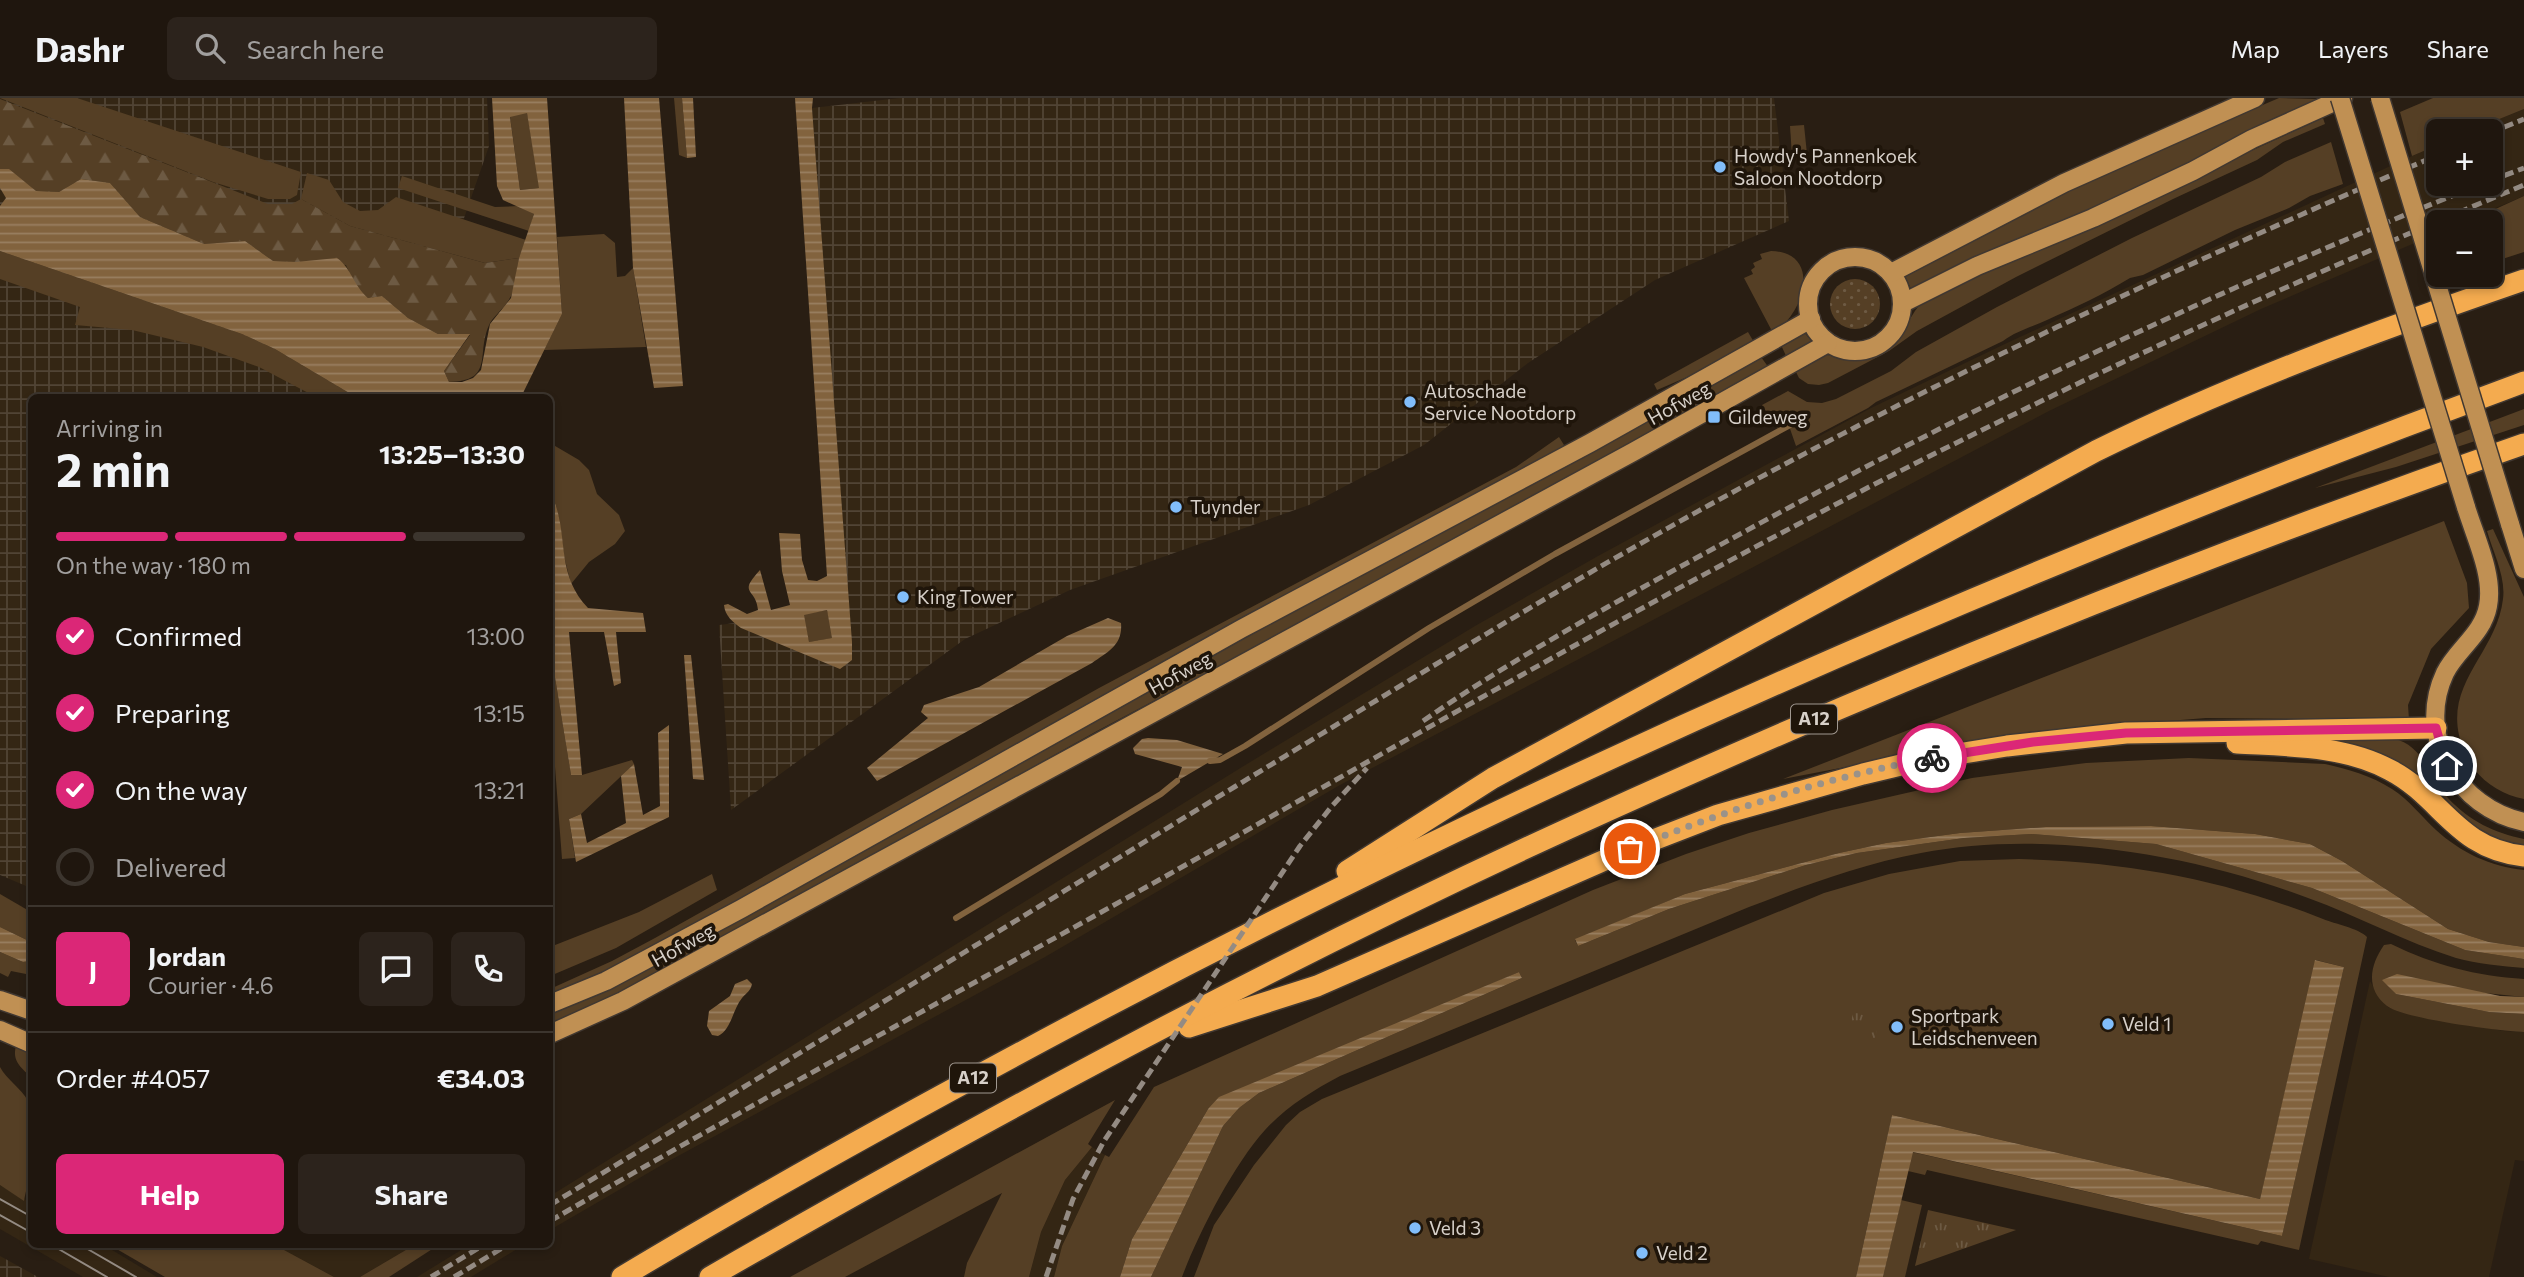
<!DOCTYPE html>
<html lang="en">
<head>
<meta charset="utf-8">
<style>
	body { margin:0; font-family:Commissioner,sans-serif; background:#2c231c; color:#f1f3f6; height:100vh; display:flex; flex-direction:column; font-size:26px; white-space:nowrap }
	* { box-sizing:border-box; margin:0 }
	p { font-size:23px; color:#a19f9e }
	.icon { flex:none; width:38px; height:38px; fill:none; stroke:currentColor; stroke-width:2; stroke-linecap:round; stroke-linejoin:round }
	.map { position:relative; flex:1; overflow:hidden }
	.side { position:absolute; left:28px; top:296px; width:525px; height:854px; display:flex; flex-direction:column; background:#1f160e; border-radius:10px; box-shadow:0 4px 10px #0003,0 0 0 2px #3c352e }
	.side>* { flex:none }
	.buttons { position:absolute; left:2426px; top:21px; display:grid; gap:14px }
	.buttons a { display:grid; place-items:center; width:77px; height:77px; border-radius:10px; background:#1f160e; box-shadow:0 4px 10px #0003,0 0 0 2px #3c352e; font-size:35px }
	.pin { position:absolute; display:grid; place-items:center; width:60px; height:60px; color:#fff; margin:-30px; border:4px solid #fff; border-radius:50%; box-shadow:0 2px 7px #0007 }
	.courier { position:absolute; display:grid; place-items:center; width:70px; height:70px; margin:-35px; border:5px solid #db2777; border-radius:50%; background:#fff; color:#222; box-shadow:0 2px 9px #0007 }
	.head em { font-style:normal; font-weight:700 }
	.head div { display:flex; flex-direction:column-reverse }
	.head { display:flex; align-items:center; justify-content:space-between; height:119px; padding:0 28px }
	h1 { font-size:46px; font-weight:700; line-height:52px }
	.bar { display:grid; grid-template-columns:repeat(4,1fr); gap:10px 7px; align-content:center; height:84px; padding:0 28px }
	.bar i { height:9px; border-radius:5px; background:#3c352e }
	.bar .on { background:#db2777 }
	.bar p { grid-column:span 4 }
	.line { display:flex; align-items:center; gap:18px; padding:0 28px; border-top:2px solid #3c352e }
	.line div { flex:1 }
	.round { display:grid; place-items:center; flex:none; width:74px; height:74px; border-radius:10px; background:#2c231c }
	ol { padding:0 28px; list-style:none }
	li { display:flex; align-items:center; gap:21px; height:77px }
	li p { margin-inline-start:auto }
	li .icon { padding:7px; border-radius:50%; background:#db2777; color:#fff; stroke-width:4 }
	li:last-child { color:#a19f9e }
	li i { width:38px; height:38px; border:4px solid #3c352e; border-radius:50% }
	.primary-button { display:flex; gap:14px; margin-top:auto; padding:14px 28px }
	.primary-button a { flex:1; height:80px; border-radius:10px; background:#db2777; color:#fff; font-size:28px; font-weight:700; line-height:80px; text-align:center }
	.primary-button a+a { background:#2c231c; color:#f1f3f6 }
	header { display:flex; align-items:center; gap:42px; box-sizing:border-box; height:98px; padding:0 35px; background:#1f160e; border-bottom:2px solid #3c352e }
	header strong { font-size:33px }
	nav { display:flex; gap:38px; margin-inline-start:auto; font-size:24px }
	.search { width:490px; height:63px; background:#2c231c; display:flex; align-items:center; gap:18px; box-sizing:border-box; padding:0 24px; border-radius:10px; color:#a19f9e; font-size:26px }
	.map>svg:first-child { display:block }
</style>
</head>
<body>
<header>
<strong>Dashr</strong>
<div class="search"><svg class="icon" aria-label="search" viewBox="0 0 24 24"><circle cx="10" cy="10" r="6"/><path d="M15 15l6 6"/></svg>Search here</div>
<nav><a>Map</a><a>Layers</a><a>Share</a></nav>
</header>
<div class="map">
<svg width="2524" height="1179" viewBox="0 0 2524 1179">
	<defs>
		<pattern id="industrial-grid" width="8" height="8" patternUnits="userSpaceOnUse" patternTransform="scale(1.75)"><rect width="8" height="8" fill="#342614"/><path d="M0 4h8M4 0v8" fill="none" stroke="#514435"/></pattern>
		<pattern id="forest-firs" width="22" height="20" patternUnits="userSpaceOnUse" patternTransform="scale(1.75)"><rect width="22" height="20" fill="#553f25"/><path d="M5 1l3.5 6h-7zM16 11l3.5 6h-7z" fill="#6d5a43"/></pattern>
		<pattern id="park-tufts" width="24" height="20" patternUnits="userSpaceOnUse" patternTransform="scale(1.75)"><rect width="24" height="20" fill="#553f25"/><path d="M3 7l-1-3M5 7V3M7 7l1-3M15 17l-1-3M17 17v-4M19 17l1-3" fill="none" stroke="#6d5a43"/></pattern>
		<pattern id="garden-dots" width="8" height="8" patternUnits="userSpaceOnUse" patternTransform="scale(1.75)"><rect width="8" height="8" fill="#553f25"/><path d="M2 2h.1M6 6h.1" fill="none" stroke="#6d5a43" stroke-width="1.8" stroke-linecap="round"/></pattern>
		<pattern id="water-rules" width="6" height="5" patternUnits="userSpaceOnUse" patternTransform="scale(1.75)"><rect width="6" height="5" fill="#82633e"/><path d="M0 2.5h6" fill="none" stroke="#997f61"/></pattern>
	</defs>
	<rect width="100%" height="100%" fill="#291e13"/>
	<g fill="#342614">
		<polygon points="2524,11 2524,98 2463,124 2438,124 2438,135 2261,211 2049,313 1340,687 1045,859 667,1064 550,1132 550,1098 1242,669 1475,528 1598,458 1871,310 2009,244 2412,58 2438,47 2438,86 2490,86 2490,33 2470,33"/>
		<polygon points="2370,883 2379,899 2388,909 2400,914 2504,933 2524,934 2524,1063 2515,1062 2489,1179 2389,1179 2309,1161"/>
		<polygon points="1092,1049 1105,1057 1062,1148 1054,1179 1029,1179 1041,1134 1065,1082"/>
		<polygon points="0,1087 31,1105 32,1146 102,1146 157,1179 83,1179 0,1131"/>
		<polygon points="273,1146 416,1146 360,1179 334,1179"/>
		<polygon points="471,1146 525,1146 471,1179 417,1179"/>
	</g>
	<g fill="url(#industrial-grid)">
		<polygon points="0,0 487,0 489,48 402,299 32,299 31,790 0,777"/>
		<polygon points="900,0 1774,0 1789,123 1655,182 1528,265 1424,347 1309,407 1070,492 965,541 731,712 719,527 849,511 812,10"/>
		<polygon points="0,1158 38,1179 0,1179"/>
	</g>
	<g fill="#553f25">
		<polygon points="0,0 77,0 301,74 297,97 290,101 268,101 213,84"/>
		<polygon points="674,0 682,0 687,60 679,57"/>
		<polygon points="2279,0 2317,1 2263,25 2182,73 1912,193 1904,176 2038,103"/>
		<polygon points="2433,0 2524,0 2524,11 2470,33 2438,33 2438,47 2412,58 2400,14"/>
		<polygon points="527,14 540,90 520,92 510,18"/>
		<path d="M2323,20L2325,26L2283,44L2257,62L2173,101L2016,179L1917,233L1889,253L1828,285L1819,287L1808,286L1799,280L1795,272C1803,267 1814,258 1824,257C1848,256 1862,269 1887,252C1906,239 1908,215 1926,201Z"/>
		<polygon points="1804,27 1807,56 1792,58 1790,28"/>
		<path d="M2331,44L2343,86L2310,98L2289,110L2235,132L2143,177L2130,180C2104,196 2076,209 2047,222C2032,229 2016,233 2003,243L1876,304L1868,310L1796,348L1788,325L1777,330L1762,307L1788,293L1807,304L1822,305L1836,301L1891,273L1916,254L1997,209L2132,140L2261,79L2285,64Z"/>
		<polygon points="307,75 329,82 343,104 360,113 378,112 396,99 526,142 519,160 485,165 350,128 301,101"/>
		<polygon points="402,78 495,109 519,108 534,116 529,133 398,90"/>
		<polygon points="2524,98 2524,154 2490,165 2490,124 2467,124"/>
		<polygon points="604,136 615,145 617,179 625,178 633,170 646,249 544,252 562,216 557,139"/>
		<polygon points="0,153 242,236 275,251 356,299 316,299 259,269 203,249 132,232 75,227 80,209 0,181"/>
		<path d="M1771,153C1823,154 1804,217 1773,235L1744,180L1753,176L1751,172L1755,169L1753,165L1762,161L1760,156Z"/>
		<polygon points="1748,234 1755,246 1729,261 1657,292 1654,286"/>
		<polygon points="1804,234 1813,245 1787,260 1781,247"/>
		<polygon points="1761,259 1769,270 1549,393 1097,633 662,877 550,930 550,913"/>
		<polygon points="2524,311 2524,327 2396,369 2315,390"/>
		<polygon points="1559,339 1564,347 1557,354 1075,613 661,845 625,865 550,899 550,891 612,863 655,840 1099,590 1516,369"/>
		<polygon points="550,345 579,362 589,372 597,396 619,417 625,433 615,446 589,464 571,486 564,458 559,420 550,394"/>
		<polygon points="2444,423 2467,485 2469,510 2431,551 2408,607 2409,622 2206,620 2028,634 1783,681"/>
		<path d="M2493,431L2524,499V701C2504,697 2487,687 2474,671C2466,661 2462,649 2459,637C2447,583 2497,553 2503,501C2506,479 2493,454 2487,433Z"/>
		<polygon points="827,512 833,540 809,544 803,516"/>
		<polygon points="550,549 571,677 582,677 632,662 634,666 581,716 569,721 575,760 562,761 550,603"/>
		<path d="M2339,641C2356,641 2377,638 2394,641C2422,646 2432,681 2448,700C2469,723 2495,735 2524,741V748L2496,741L2480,734L2340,644Z"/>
		<path d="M2189,660L2325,666C2348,671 2372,678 2392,691C2409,702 2421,718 2436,732C2460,754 2491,769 2524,772V849L2489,844L2448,831L2342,763L2310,746L2255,736L2151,728L2046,729L1960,735L1886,745L1839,755L1685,796L1575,842L1578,848L1669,811L1806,767L1857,755L1964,740L2031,736L2156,746L2312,790L2465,852L2524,861V870C2502,868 2477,866 2456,860C2405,844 2358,818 2308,800C2192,756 2044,731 1921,755C1862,766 1806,787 1749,809L1340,978C1312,993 1286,1009 1265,1032C1234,1066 1198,1136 1182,1179H1151L1223,1028L1239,1010L1259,995L1522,880L1519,874L1208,1011L1132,1141L1120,1179H1054L1062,1148L1105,1057L1109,1059L1154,989L1593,792L1686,756L1749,735L1832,712L1972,680L2086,665Z"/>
		<path d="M2019,761C2128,764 2222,781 2323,821C2335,826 2358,830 2367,839L2299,1152L2261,1143L2258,1147L1927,1072L1925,1077L1908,1073L1912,1054L2282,1138L2344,869L2316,862L2260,1101L1892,1017L1856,1179H1194L1214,1127L1254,1067L1286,1027L1300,1014L1322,1001L1824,795L1889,776L1960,763Z"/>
		<polygon points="712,776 717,792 616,850 550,878 550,849 639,814"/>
		<polygon points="0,796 31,814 31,844 0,829"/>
		<path d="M2391,846C2434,867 2476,878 2524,881V899L2386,885L2396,896L2489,914L2524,916V934C2500,933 2404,921 2387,908C2365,891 2370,867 2384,847Z"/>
		<polygon points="0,854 23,864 31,863 31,877 11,873 8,879 0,875"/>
		<path d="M17,945L31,953V979C19,968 11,961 17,945Z"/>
		<path d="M0,969C7,982 21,990 28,1003C39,1021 29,1082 24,1103L0,1087Z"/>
		<polygon points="1115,1002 1088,1046 1092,1049 1065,1082 1041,1134 1029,1179 964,1179 967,1165 1002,1095 845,1179 790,1179"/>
		<polygon points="1901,1102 1922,1107 1905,1179 1883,1179"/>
		<polygon points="108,1146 273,1146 334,1179 165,1179"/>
		<polygon points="416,1146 440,1146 389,1179 360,1179"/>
	</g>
	<path fill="url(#forest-firs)" d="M0,1L268,106H292L301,101L350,128L485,165L519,160C516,173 516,193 508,203C503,211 495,217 490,225C475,254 496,283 449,284L444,273L470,237L438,236L408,220L382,198L368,200L357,191L346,167L273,163L245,143L204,146L140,119L110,85L81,81L59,94L36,93L9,72L0,71Z"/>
	<g fill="url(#park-tufts)">
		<polygon points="1855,906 1882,912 1872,953 1846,947"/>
		<polygon points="1928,1112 2016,1132 1915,1168"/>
	</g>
	<circle fill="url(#garden-dots)" cx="1855" cy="206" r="25"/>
	<g fill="url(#water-rules)" fill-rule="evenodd">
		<path d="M492,0H547L562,216L521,299H356L275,251L242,236L0,153V108L6,100L0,90V71H9L36,93L59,94L81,81L110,85L140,119L204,146L245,143L273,163L296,164L337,160C352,171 353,187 368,200L382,198L408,220L438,236H470L444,273L449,284H462L473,280L481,272L490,226L511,200L519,160L534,116L503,102L497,88ZM527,15L539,90L520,92L510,19Z"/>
		<polygon points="624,0 659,0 683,288 654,290 633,170"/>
		<polygon points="682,0 693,0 696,59 687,60"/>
		<path d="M795,0H813L812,10L852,544V562L840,571L741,530C733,524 725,518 724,507L728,506L747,516L758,512C756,489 737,497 760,472L771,512L790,507L782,473L779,435L800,436L802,462L808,482L817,483L827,478ZM827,512L832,540L809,544L804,517Z"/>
		<path d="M550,394C571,434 553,473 588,510L643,515L646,534H616L621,585L614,588L604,534H569L582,677H571L550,549Z"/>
		<path d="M1108,520L1121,525C1123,547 1108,554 1092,565L877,683L867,670L928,620L921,614L924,607L979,589L1067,538Z"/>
		<polygon points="684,557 691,557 704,682 693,681"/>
		<polygon points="669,627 669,719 576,764 569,721 581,716 587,745 626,725 621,678 634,666 643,717 660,708 658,635"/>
		<polygon points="1148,640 1177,642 1223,656 1177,683 1182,669 1135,656 1133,650 1142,641"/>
		<polygon points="2151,728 2255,736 2310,746 2342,763 2448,831 2489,844 2524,849 2524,861 2465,852 2312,790 2156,746 2031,736 1964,740 1857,755 1806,767 1669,811 1578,848 1575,841 1685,796 1839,755 1886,745 1960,735 2046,729"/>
		<polygon points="0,829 31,844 31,863 23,864 0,854"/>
		<polygon points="2315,862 2344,869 2282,1138 1913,1054 1883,1179 1856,1179 1892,1017 2260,1101"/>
		<polygon points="1519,874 1522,880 1259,995 1239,1010 1223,1028 1151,1179 1120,1179 1132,1141 1208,1011 1219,999"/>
		<polygon points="2397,876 2500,898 2524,899 2524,916 2489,914 2396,896 2382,882"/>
		<path d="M747,881L752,886C750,894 747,894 742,900C733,911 731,932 718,938L712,937L707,928L709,913L730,898L735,886Z"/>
	</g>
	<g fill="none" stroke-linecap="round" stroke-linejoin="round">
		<g stroke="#82633e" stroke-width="6">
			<polyline points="1210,663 1220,662 1245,648 1429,530 1555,456 1790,327"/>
			<polyline points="956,820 1161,696 1177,683"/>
		</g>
		<defs>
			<g id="major">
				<circle cx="1855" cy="206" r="47"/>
				<polyline points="1891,175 2064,85 2255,0"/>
				<polyline points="1903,205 1977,168 2093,120 2193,73 2252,41 2343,0"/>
				<path d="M2466,409C2475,439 2494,477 2488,508C2483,536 2457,551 2445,575C2415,639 2458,710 2524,724"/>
				<polyline points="2510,426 2524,471"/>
				<polyline points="0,902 32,913"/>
				<polyline points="550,906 606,883 741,811 1241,531 1590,345 1811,221"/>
				<polyline points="0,932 32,946"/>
				<polyline points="550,936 623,903 1633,354 1828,245"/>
			</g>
			<g id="highway">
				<path d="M2237,645C2288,648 2344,647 2390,672C2442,699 2456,751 2524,758"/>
				<path d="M1347,773L1493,680L2096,353C2234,285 2379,232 2524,182"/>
				<polyline points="1189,929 1317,888 1630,751 1718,717 1863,676 1926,661 2007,648 2126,635 2436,630"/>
				<path d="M622,1179C770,1090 922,1007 1074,926C1542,678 2027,467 2524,284"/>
				<path d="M710,1179C991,1018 1278,863 1574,728C1885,586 2201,458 2524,346"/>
			</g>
		</defs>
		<use href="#major" stroke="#413831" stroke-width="21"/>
		<use href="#highway" stroke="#413831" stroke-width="24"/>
		<use href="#major" stroke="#c09053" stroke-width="18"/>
		<use href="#highway" stroke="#f4ab4f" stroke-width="21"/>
		<g stroke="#948b83" stroke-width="2">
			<polyline points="0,1101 32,1119"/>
			<polyline points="0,1117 32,1135"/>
			<polyline points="50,1146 107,1179"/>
			<polyline points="79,1146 136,1179"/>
		</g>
		<g stroke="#948b83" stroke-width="5" stroke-dasharray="10 5" stroke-linecap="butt">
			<polyline points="2490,35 2524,21"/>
			<polyline points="2490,83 2524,70"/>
			<path d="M1423,623C1524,553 1634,494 1742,435C1982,304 2228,186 2482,86"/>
			<path d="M550,1107C779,968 1007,828 1236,688C1394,592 1551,494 1713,405C1948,276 2191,163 2438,57"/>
			<path d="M550,1123C753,1005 961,893 1166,778C1400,646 1633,511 1873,387C2085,278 2303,179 2524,87"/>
			<polyline points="431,1179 485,1146"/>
			<polyline points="454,1179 509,1146"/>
			<polyline points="1046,1179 1073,1101 1104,1043 1300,748 1332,708 1367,670"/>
		</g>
		<defs>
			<g id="major-bridge">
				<polyline points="2340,0 2466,409"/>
				<polyline points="2380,0 2510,426"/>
			</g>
		</defs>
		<use href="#major-bridge" stroke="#413831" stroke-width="21" stroke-linecap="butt"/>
		<use href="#major-bridge" stroke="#c09053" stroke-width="18"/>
	</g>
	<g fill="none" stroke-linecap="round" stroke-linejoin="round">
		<path stroke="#9a9289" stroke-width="7" stroke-dasharray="0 12.6" d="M1630,751C1727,712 1828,679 1932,660"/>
		<polyline stroke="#db2777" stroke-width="9" points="1932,660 2033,644 2126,635 2436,630 2447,668"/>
	</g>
	<g fill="#81bdfa" stroke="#1f150a" stroke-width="2.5">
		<circle cx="1720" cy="69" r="7"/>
		<circle cx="1410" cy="304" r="7"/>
		<rect x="1707" y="312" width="14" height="14" rx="3.5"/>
		<circle cx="1176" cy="409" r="7"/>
		<circle cx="903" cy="499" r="7"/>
		<circle cx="2108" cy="926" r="7"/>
		<circle cx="1897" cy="929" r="7"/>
		<circle cx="1415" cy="1130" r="7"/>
		<circle cx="1642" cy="1155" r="7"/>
	</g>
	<g text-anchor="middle" stroke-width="7" stroke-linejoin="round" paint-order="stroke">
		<g fill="#1f150a" stroke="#a09890" stroke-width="2">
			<rect x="1791" y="606.5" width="46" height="29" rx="5"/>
			<rect x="950" y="965.5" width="46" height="29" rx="5"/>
		</g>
		<g font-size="18" font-weight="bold" fill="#d7d0c9">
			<text x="1814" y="627">A12</text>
			<text x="973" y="986">A12</text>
		</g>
		<g font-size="19" fill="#d7d0c9" stroke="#1f150a" text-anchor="start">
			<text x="1734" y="65">Howdy's Pannenkoek<tspan x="1734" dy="22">Saloon Nootdorp</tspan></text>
			<text x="1424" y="300">Autoschade<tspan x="1424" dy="22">Service Nootdorp</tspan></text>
			<text x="1728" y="326">Gildeweg</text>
			<text x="1190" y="416">Tuynder</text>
			<text x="917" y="506">King Tower</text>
			<text x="1911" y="925">Sportpark<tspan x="1911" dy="22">Leidschenveen</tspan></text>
			<text x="2122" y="933">Veld 1</text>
			<text x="1429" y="1137">Veld 3</text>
			<text x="1656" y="1162">Veld 2</text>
		</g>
		<g font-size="19" fill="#d7d0c9" stroke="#1f150a">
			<text transform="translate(1679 305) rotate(-29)" y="7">Hofweg</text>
			<text transform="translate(1180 575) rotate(-29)" y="7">Hofweg</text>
			<text transform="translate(683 847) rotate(-29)" y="7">Hofweg</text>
		</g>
	</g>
</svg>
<div class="buttons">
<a>+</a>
<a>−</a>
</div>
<div class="pin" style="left:1630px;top:751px;background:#ea580c"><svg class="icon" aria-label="bag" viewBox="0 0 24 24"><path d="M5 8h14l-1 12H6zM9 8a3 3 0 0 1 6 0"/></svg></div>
<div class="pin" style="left:2447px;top:668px;background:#1f2937"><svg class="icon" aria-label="home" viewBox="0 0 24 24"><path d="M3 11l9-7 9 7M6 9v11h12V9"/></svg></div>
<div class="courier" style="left:1932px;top:660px"><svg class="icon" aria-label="bike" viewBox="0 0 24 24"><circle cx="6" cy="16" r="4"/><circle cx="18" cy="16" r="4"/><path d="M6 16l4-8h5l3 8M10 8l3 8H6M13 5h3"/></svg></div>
<section class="side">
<div class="head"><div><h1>2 min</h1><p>Arriving in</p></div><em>13:25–13:30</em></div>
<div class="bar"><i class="on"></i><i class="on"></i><i class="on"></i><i></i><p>On the way · 180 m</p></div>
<ol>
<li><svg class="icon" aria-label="check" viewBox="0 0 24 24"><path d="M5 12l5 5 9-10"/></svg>Confirmed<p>13:00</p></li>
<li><svg class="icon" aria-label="check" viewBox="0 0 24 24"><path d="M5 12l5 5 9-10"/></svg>Preparing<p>13:15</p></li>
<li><svg class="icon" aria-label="check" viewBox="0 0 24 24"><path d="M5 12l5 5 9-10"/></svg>On the way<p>13:21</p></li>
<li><i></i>Delivered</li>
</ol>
<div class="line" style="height:126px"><b class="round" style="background:#db2777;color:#fff">J</b><div><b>Jordan</b><p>Courier · 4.6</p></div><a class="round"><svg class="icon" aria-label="chat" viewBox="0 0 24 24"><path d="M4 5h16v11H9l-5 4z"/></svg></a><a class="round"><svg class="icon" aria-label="phone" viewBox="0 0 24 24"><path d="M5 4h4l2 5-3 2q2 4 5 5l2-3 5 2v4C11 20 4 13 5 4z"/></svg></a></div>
<div class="line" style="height:91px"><div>Order #4057</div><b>€34.03</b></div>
<div class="primary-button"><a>Help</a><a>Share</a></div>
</section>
</div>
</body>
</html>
